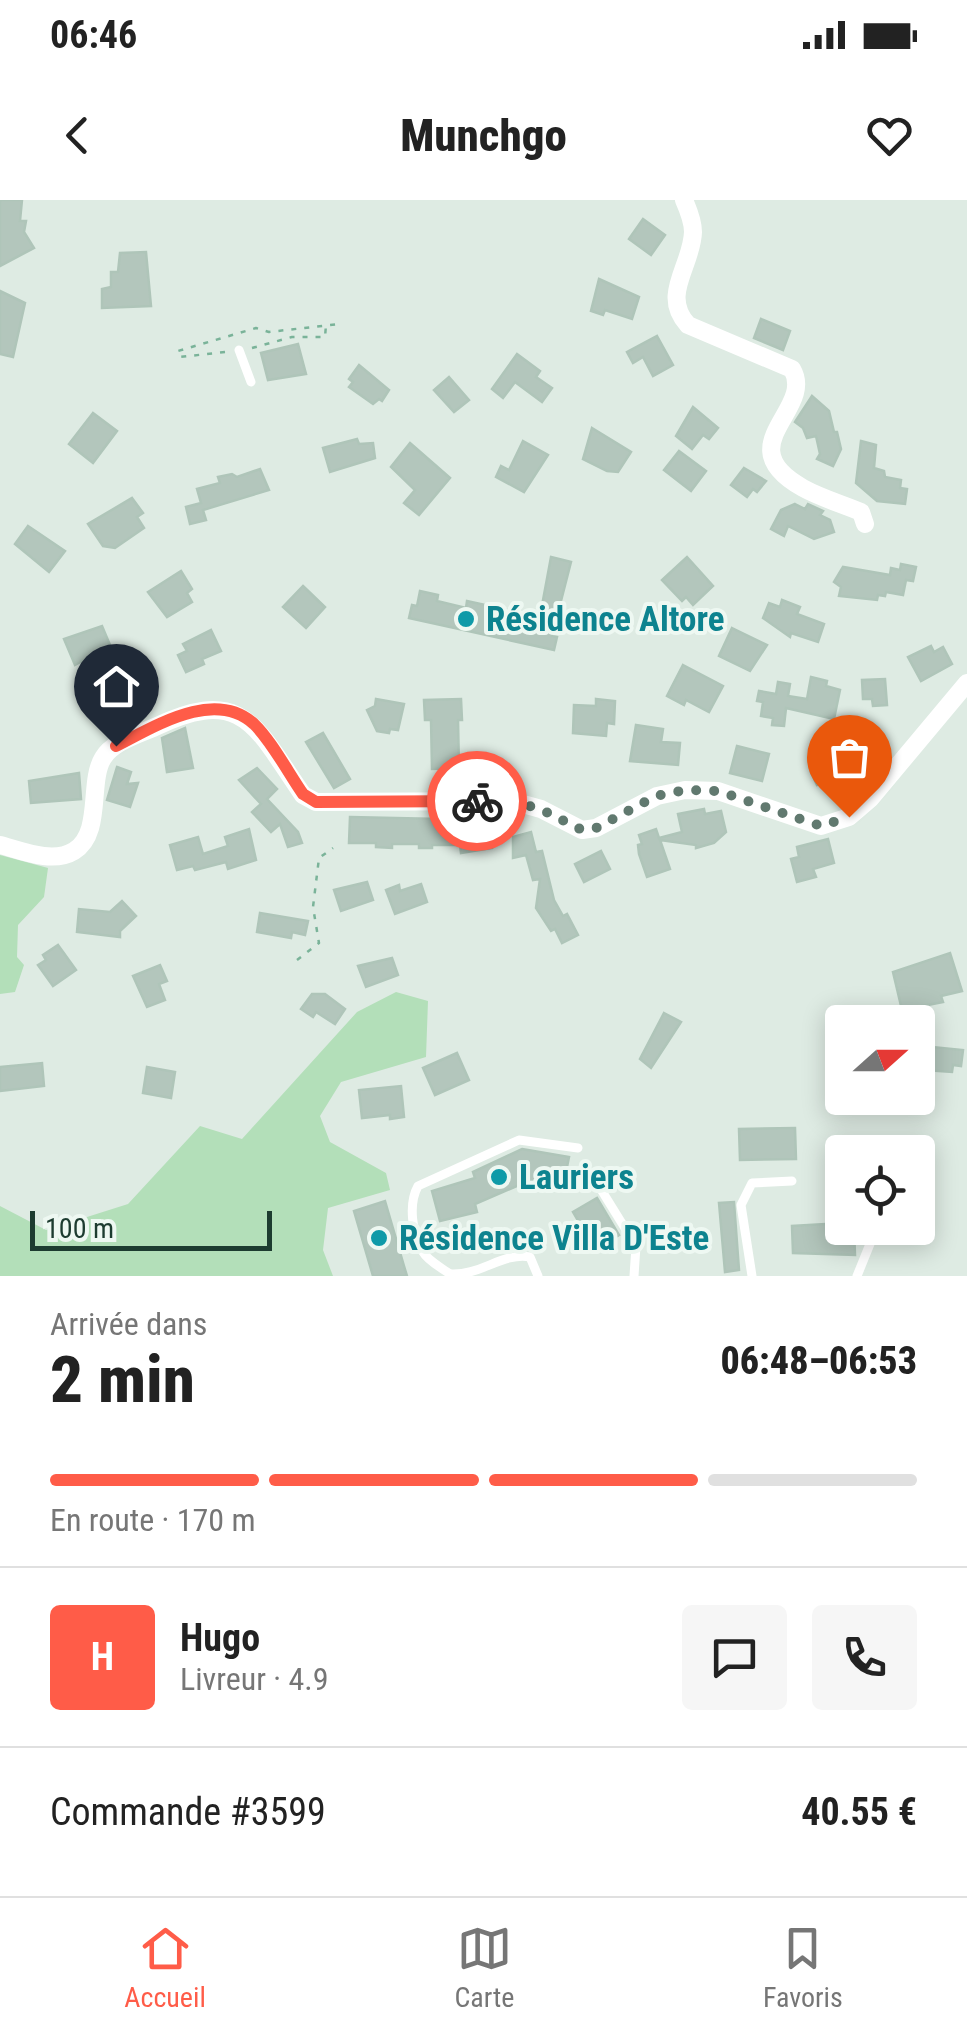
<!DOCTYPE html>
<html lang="fr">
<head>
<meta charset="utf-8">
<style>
	body { margin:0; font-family:"Roboto Condensed",sans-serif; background:#f6f6f6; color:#222; height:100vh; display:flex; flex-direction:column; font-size:38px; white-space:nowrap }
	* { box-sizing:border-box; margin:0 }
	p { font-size:32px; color:#767676 }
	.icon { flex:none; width:55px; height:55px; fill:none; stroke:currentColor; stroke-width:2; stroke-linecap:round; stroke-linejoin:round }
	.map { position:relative; height:1076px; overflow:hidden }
	.side { display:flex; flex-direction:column; background:#fff; flex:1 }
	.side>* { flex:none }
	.needle { width:65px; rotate:69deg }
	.fabs { position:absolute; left:825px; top:805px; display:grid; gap:20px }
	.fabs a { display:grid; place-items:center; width:110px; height:110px; border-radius:10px; background:#fff; box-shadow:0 5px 25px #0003; font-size:50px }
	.scale { position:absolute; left:30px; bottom:25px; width:242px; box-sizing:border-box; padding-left:10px; border:5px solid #1d3c30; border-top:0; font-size:28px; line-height:35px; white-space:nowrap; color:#1d3c30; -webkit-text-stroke:8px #eef8f2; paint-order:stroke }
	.pin { position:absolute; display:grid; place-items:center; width:85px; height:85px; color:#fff; margin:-102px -42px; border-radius:50% 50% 50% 0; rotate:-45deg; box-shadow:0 0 10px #0007 }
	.pin .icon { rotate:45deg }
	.courier { position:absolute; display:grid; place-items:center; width:100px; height:100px; margin:-50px; border:8px solid #ff5c48; border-radius:50%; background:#fff; color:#222; box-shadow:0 2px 12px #0007 }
	.overview em { font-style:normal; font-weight:800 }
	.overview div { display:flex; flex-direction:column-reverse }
	.overview { display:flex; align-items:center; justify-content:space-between; height:170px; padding:0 50px }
	h1 { font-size:65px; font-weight:800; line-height:75px }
	.bar { display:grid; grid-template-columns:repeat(4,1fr); gap:15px 10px; align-content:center; height:120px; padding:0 50px }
	.bar i { height:12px; border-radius:8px; background:#e0e0e0 }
	.bar .active { background:#ff5c48 }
	.bar p { grid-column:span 4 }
	.line { display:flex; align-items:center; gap:25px; padding:0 50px; border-top:2px solid #e0e0e0 }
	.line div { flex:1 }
	.round { display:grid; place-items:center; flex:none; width:105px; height:105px; border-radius:10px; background:#f6f6f6 }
	.status { display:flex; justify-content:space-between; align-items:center; height:70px; padding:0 50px; background:#fff; direction:ltr }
	.status svg { height:28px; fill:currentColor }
	header { display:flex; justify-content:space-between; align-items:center; height:130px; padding:0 50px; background:#fff; font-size:45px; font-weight:800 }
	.tab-bar { display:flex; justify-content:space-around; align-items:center; height:140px; border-top:2px solid #e0e0e0; background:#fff; font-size:28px; color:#767676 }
	.tab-bar a { display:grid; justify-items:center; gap:5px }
	.tab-bar .active { color:#ff5c48 }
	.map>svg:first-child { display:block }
</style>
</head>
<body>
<div class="status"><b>06:46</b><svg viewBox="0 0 49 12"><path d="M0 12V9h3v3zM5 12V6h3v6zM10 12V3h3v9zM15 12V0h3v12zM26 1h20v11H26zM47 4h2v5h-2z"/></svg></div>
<header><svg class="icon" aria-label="back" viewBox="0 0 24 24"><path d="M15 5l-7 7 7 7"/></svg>Munchgo<svg class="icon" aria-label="heart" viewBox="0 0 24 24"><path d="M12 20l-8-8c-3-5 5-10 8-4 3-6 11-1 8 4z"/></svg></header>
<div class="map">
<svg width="967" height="1076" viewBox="0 0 967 1076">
	<rect width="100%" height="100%" fill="#deebe3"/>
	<g fill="#b3dfb9">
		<polygon points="0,655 48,668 44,697 18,725 17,757 24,765 15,792 0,794"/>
		<polygon points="396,792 428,801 426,857 341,882 320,916 330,942 386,973 390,990 328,1008 323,1050 333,1076 0,1076 0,1006 46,1030 128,1004 200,926 242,939 357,812"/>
	</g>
	<g fill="#b3c6bc" stroke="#afc5b9" stroke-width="2.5">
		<polygon points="0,0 22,0 20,21 26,21 24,32 34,48 0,66"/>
		<polygon points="643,19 665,35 651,55 629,39"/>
		<polygon points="146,52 151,106 102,108 102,89 111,87 111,72 118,72 120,53"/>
		<polygon points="599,79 639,97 632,119 605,110 603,115 591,111"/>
		<polygon points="0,91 25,103 13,157 0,154"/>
		<polygon points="761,119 790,131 783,150 754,138"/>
		<polygon points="657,136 673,165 653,176 643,157 633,163 627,152"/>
		<polygon points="298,144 306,174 268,180 261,153"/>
		<polygon points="517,154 540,171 536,177 552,188 542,202 515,182 503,198 492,189"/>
		<polygon points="359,165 389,190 382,201 379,199 373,204 349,187 353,182 349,179"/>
		<polygon points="449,177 469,200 454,212 434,190"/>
		<polygon points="812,196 829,211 834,232 837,232 841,249 833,266 817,259 820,254 816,236 807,238 803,228 795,222"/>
		<polygon points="693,207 718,228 709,239 703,235 692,249 676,236"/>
		<polygon points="93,213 117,231 93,263 69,244"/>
		<polygon points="592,228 631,252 618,272 607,271 583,259"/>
		<polygon points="357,239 359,244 373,243 375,258 330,272 323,248"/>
		<polygon points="523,241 548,255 524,292 496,277 501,266 509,270"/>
		<polygon points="861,241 876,245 874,268 884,271 885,277 901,280 900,288 907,289 905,304 877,301 856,283"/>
		<polygon points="410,243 450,278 419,315 404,303 415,290 391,267"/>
		<polygon points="679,251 706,271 691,291 664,270"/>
		<polygon points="744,268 766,281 757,292 753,289 747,297 731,285"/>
		<polygon points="260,269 269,290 203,310 206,320 190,324 186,307 201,303 197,289 220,283 218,277 232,274 237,277"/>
		<polygon points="132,298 143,313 137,317 144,328 115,348 103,346 88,324"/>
		<polygon points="795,304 805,309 808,304 823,311 820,315 830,320 834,332 814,339 788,326 784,336 771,329 781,310"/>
		<polygon points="28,326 65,351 49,372 15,344"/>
		<polygon points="551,357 571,362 552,436 557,437 554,450 409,418 412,405 417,406 420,391 438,395 437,401 466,408 467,401 508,410 506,417 535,424 538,410 541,411"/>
		<polygon points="687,357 713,386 693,405 686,397 682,401 662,380"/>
		<polygon points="901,364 916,367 913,381 906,380 903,395 886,392 885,396 878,395 877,400 839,396 841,387 834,382 843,367 890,375 891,368 900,370"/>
		<polygon points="181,371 192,389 187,393 192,402 167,417 148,392"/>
		<polygon points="303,386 325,407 306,428 283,407"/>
		<polygon points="782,400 800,407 797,414 824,424 818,442 791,433 790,437 763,418 769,403 780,407"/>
		<polygon points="102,426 110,445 75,465 64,439"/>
		<polygon points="732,428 767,445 750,471 719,456"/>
		<polygon points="211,430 221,451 202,459 204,464 186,472 178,455 187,451 183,444"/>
		<polygon points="931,446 934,452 943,447 952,464 921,481 908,457"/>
		<polygon points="683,465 723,486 709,512 686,500 684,505 667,496"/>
		<polygon points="811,477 827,481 826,486 840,490 834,519 786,508 784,526 772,525 773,518 761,516 763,502 757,501 759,491 776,494 778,482 790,484 788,496 807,499"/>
		<polygon points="885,479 887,505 873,506 872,499 863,499 862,480"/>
		<polygon points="140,482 151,502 137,509 139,514 118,525 116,521 113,523 102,502"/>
		<polygon points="376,499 404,504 398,530 390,529 389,533 377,531 367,510 375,506"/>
		<polygon points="461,499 462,520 458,520 459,568 432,569 431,520 425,520 424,500"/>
		<polygon points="596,499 615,501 614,524 607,523 606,536 573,533 574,505 596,506"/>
		<polygon points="636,525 663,529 661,542 680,543 678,565 630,561"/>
		<polygon points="185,528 193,568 167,572 162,538"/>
		<polygon points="323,533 350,579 334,588 306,542"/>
		<polygon points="737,546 769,554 762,581 730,573"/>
		<polygon points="836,549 842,561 861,562 817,585 811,572 824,566 820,557"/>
		<polygon points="117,567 131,572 127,584 138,583 130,607 107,600"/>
		<polygon points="257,568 277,589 267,599 298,632 302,643 288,647 280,624 271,632 252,612 261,604 239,580"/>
		<polygon points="79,573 81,599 31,603 29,581"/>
		<polygon points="704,609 705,614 721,611 726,632 714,643 696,648 696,645 660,640 670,669 647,677 639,654 638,645 642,644 639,635 656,629 659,638 682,632 678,614"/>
		<polygon points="350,617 440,619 442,634 489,627 492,648 461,653 460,645 432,645 432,648 419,648 419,644 392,644 392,648 376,647 376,643 349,643"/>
		<polygon points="249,629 256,660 228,669 226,662 195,670 193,666 177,670 170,645 198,637 203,654 228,646 225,637"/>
		<polygon points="531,632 536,652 542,651 554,700 563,716 567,714 578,735 562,743 555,729 551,731 536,708 540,679 533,680 526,655 513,658 513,637"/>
		<polygon points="828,639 834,663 813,669 816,677 797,682 791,659 799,657 797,647"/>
		<polygon points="601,651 610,669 584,682 575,664"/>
		<polygon points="367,682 373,700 341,711 334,690"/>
		<polygon points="421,684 427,702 395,714 386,690 399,685 400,691"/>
		<polygon points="122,701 136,716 120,731 120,737 77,732 79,709 110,712"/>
		<polygon points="260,713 308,721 305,735 292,732 291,738 257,732"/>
		<polygon points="58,745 76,770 53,786 38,765 46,760 43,755"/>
		<polygon points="950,753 962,791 941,796 943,802 902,810 893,772"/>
		<polygon points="392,758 398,775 366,787 358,766"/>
		<polygon points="160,765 167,781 159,784 165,800 147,807 133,776"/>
		<polygon points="312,794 325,794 345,809 335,824 316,812 313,817 301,809"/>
		<polygon points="664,813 681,822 651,868 640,859"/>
		<polygon points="918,838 933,840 932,847 963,850 961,866 953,865 952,872 925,870 925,866 918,865"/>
		<polygon points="457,853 469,880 435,895 423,868"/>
		<polygon points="42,863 44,886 0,891 0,867"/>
		<polygon points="147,867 175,872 171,898 143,893"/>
		<polygon points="401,886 404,917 390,919 390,915 362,918 359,890"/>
		<polygon points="795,928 796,959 740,960 739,929"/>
		<polygon points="522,949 569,957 563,987 533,982 527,984 526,982 475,1004 477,1012 440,1021 432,991 475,978 473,972"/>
		<polygon points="597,998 619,1035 595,1050 573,1012"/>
		<polygon points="385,1001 404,1066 407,1076 373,1076 354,1011"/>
		<polygon points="734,1002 739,1070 725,1072 719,1003"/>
		<polygon points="842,1023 842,1028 854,1028 855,1055 793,1053 792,1026"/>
	</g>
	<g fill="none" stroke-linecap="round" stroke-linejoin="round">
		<g stroke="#7ab399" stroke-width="2.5" stroke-dasharray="5 8" stroke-linecap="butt">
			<polyline points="252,148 292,137 325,137 326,125"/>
			<polyline points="225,152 180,157 178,151 256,128 269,132 339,124"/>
			<polyline points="297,760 319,743 313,707 319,658 333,648"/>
		</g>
		<g stroke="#fff" stroke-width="9">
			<polyline points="239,150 251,182"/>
			<polyline points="597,983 636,1046 634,1076"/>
			<path d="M450,1074C442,1068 428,1061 423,1052C412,1034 408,1004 418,986L519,940L578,948"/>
			<path d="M450,1074C480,1076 503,1052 530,1057L538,1076"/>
			<polyline points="752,1076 741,1005 752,983 792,981"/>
			<polyline points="857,1076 872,1039"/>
		</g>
		<g stroke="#fff" stroke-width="18">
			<path d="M684,0C688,9 693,22 693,32C692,66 660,95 688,125L792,169C816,210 726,245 803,288C821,298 842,304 861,312L865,324"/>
			<path d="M0,645C22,651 53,664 74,651C103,633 88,582 103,558C112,542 140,534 155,527C244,484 257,529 303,595L316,602L512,601L541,609L582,630L596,628L657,596L685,590L718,591L821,626L849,617L870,599L967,483"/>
		</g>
	</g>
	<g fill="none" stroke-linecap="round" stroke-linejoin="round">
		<polyline stroke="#61796f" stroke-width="10" stroke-dasharray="0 18" points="477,601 512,601 540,609 582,630 596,628 656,596 685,590 718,591 821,626 849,617"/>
		<path stroke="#ff5c48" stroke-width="12" d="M116,546C154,527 214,488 254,524C271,540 289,574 303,594L316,602L477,601"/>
	</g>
	<g fill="#0f9aa8" stroke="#eef8f2" stroke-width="4">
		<circle cx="466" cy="419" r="10"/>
		<circle cx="499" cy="977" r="10"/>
		<circle cx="379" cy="1038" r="10"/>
	</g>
	<g text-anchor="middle" stroke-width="8" stroke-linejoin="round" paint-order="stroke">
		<g font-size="35" font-weight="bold" fill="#0d838f" stroke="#eef8f2" text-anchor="start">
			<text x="486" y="431">Résidence Altore</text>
			<text x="519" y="989">Lauriers</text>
			<text x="399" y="1050">Résidence Villa D'Este</text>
		</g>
	</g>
</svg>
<div class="fabs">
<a><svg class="needle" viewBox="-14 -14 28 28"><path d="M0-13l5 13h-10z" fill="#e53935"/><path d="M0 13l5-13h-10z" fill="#767676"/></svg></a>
<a><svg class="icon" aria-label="locate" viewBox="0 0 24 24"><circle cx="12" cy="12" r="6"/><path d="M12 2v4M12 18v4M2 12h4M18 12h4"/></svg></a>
</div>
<div class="scale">100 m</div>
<div class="pin" style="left:849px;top:617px;background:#ea580c"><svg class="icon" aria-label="bag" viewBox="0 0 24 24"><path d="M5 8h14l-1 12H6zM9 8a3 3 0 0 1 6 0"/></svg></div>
<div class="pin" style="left:116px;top:546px;background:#1f2937"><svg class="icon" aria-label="home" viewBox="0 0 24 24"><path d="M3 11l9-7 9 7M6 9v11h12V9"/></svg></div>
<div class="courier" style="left:477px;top:601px"><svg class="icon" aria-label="bike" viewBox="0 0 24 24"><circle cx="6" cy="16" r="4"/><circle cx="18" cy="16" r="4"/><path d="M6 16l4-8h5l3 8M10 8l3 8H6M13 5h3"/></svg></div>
</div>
<section class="side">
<div class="overview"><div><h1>2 min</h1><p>Arrivée dans</p></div><em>06:48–06:53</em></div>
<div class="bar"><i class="active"></i><i class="active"></i><i class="active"></i><i></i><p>En route · 170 m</p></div>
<div class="line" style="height:180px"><b class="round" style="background:#ff5c48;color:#fff">H</b><div><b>Hugo</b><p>Livreur · 4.9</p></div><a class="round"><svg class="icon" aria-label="chat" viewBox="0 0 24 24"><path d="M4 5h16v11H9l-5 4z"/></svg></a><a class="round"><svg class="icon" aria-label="phone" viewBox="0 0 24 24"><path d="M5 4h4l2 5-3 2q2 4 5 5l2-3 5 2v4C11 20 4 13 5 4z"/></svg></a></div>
<div class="line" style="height:130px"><div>Commande #3599</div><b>40.55 €</b></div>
</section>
<nav class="tab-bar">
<a class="active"><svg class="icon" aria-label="home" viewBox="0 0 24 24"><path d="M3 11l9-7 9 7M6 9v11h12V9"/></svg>Accueil</a>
<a><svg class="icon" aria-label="map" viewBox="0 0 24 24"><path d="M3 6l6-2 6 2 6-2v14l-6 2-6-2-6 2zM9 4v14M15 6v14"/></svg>Carte</a>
<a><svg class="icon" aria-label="saved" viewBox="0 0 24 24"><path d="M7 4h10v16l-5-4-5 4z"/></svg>Favoris</a>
</nav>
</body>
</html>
